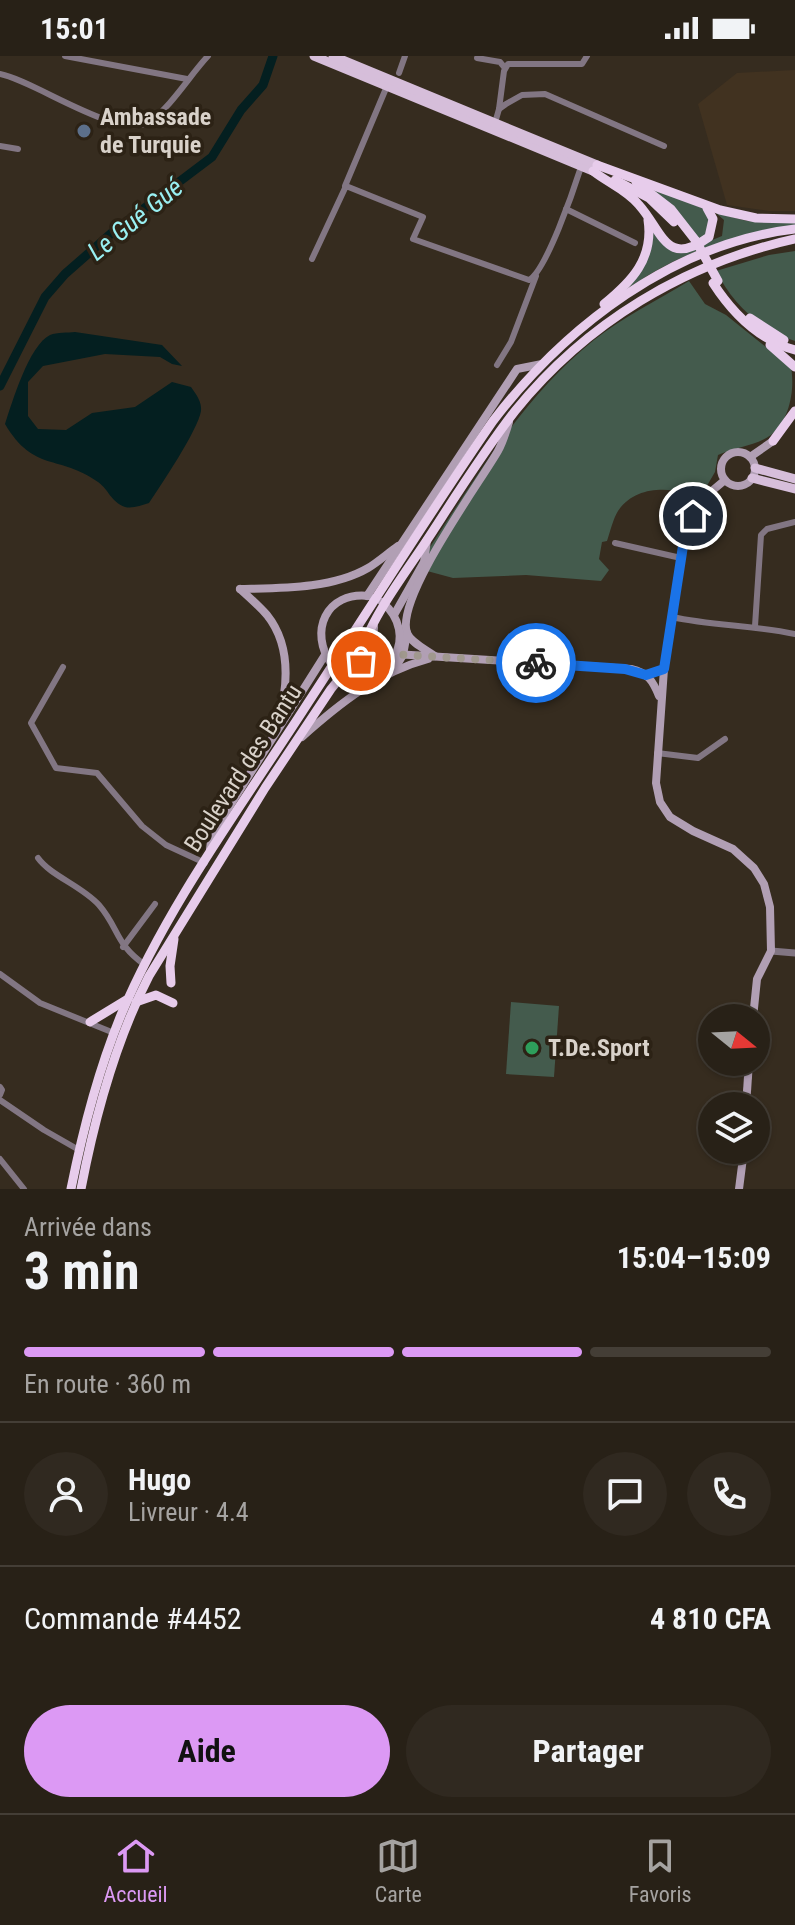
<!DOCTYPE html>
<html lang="fr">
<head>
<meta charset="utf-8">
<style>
	body { margin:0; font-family:"Roboto Condensed",sans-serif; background:#302920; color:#f1f3f6; height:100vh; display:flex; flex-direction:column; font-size:30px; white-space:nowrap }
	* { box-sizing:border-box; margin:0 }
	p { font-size:26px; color:#a5a3a1 }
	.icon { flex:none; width:44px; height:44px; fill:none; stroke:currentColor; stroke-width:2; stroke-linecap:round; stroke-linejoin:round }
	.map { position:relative; height:1133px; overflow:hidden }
	.drawer { display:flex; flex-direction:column; background:#282117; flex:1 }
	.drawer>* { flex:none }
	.needle { width:52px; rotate:108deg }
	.buttons { position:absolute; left:698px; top:948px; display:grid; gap:16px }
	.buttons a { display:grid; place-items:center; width:72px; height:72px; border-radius:50%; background:#282117; box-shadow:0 2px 6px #0004,0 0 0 2px #443e36; font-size:40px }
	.pin { position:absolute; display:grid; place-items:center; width:68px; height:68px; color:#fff; margin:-34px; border:4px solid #fff; border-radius:50%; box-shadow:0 2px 8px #0007 }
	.courier { position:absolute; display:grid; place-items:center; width:80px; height:80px; margin:-40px; border:6px solid #1a73e8; border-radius:50%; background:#fff; color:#222; box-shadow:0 2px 10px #0007 }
	.summary em { font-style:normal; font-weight:700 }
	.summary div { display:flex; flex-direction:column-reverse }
	.summary { display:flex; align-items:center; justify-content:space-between; height:136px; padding:0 24px }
	h1 { font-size:52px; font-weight:700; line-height:60px }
	.bar { display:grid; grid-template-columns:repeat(4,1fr); gap:12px 8px; align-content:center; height:96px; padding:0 24px }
	.bar i { height:10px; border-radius:6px; background:#443e36 }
	.bar .selected { background:#dc99f4 }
	.bar p { grid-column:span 4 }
	.line { display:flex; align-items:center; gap:20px; padding:0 24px; border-top:2px solid #443e36 }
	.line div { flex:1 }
	.round { display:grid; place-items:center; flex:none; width:84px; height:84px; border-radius:42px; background:#302920 }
	.cta { display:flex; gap:16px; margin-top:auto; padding:16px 24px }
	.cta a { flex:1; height:92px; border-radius:48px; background:#dc99f4; color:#111; font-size:32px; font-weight:700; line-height:92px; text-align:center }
	.cta a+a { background:#302920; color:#f1f3f6 }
	.status { display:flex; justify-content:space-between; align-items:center; height:56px; padding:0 40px; background:#282117; direction:ltr }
	.status svg { height:22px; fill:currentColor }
	.tab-bar { display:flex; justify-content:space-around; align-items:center; height:112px; border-top:2px solid #443e36; background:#282117; font-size:22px; color:#a5a3a1 }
	.tab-bar a { display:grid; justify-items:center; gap:4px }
	.tab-bar .selected { color:#dc99f4 }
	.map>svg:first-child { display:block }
</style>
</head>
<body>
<div class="status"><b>15:01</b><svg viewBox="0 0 49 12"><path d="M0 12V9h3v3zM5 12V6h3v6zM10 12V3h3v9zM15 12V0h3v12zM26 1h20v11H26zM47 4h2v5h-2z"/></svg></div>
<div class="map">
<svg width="795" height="1133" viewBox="0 0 795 1133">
	<rect width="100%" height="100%" fill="#362c1f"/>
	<polygon fill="#413220" points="795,14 795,155 769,155 727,149 698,48 737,17"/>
	<g fill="#445b4d">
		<polygon points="645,128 709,155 709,175 700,186"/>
		<path d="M716,157L747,165L795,167V169C733,179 677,197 626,234C641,214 654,198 653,172L683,196L722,180L724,164Z"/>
		<path d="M795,195V285C761,275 732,247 716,215L769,199Z"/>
		<path d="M689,225L705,248L726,259L791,311C795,333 790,364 771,379C756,390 735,391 718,399L715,416L701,440C673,432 637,427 618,455C613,463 610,476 607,485L602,486L599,503L609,514L601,525L526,519L453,522L416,512C470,432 518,345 594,284C623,261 658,244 689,225Z"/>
		<polygon points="511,946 559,950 554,1021 506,1018"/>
	</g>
	<path fill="#041f20" d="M75,276L162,289L182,310L172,308L160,301L105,298L43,310L28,326V360L38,373L66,374L92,357L135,351L172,326L191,331C196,338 202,346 201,355C198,374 161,429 149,447C141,449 133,453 125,451C111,446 109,434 98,426C59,398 34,417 5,368C12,347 29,289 50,279C57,276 68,277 75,276Z"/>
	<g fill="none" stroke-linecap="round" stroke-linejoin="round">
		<polyline stroke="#041f20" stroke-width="9" points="0,330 45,241 65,218 114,175 212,101 241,54 263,29 273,0"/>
		<g stroke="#827683" stroke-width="6">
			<polyline points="65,0 187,23"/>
			<polyline points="477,2 500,6 505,12"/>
			<polyline points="399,17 405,0"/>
			<path d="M0,18C36,25 120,86 150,65C171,51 190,19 208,0"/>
			<polyline points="499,53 504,15 508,8 582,8 587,0"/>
			<polyline points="495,67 499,53 506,48 522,39 545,38 664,90"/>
			<polyline points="0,90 18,93"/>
			<polyline points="345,130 387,30"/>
			<polyline points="566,153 635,187"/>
			<path d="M312,203L346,130L423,161L413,183L529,224C546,215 574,133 581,111"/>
			<polyline points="497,309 511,286 536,220"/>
			<polyline points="615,487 681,502"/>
			<path d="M672,561C713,570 754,569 795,578"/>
			<polyline points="755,570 761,479 767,473 795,466"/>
			<polyline points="63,611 31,667 56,712 97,717 142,770 166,789 205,807"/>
			<polyline points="657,697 698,702 725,683"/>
			<path d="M38,802C51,820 82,830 99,849C119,872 115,888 145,909"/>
			<polyline points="123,891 155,848"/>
			<polyline points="0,918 40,947 114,977"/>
			<polyline points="0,1031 2,1034 0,1039"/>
			<polyline points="0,1044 44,1074 79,1094"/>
			<polyline points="0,1103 24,1133"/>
		</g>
		<polyline stroke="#827683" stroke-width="7" points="771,895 795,897"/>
		<g stroke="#b19fb4" stroke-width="8">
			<circle cx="738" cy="413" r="17"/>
			<polyline points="750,401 773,385"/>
			<polyline points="725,424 707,439 696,453 683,490 664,613 656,727 660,746 670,761 693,775 733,793 754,812 764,828 770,851 771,895 757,923 753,962"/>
			<path d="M240,533C280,532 332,533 368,512C378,506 388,497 398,490"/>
			<path d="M240,533C249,541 259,550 267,559C291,589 288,629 279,663"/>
			<polyline points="367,540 517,313 542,308"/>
			<polyline points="394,559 424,506 427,484"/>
			<polyline points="374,571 373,584 380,595"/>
			<path d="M362,595L379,599L395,598L631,613C648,617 653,625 659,640"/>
			<path d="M435,600C427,594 411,587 407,577C395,542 479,428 498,395C503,386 506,376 509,366"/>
			<path d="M332,609C308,576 326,535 369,540"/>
			<polyline points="394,614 403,599 407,577"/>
			<path d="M342,615C390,633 421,579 382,546"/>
			<path d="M302,681C339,648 379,616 428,603"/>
			<polyline points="210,793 212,778 325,599"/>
			<polyline points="746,1050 749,1006"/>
			<polyline points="739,1133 744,1094"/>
		</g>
		<g stroke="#d6beda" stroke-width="9">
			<polyline points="314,0 593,115"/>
			<polyline points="333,0 597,109"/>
			<polyline points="755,412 795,423"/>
			<polyline points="752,422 795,433"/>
		</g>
		<g stroke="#e7cceb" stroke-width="9">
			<polyline points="597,109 720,154 756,162 795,163"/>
			<path d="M593,115C608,127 627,134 639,149C663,176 666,212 709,181L713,163L707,152"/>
			<polyline points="615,124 649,142 674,166"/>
			<polyline points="636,126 671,153 696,185"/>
			<path d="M713,227C733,258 759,284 795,294"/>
			<path d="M604,248C631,226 654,203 648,164"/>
			<polyline points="750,262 784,284"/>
			<polyline points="770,289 795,311"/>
			<polyline points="773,385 795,355"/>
			<circle cx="359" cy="590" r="5.5"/>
			<path d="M364,590C372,560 411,509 429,481C457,438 484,395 515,355C586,267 685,207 795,183"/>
			<polyline points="171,927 170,910 174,883"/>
			<polyline points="136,946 156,939 173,947"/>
			<polyline points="90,966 126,944"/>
			<path d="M71,1133C83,1073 98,1015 121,959C167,850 240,752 304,653C367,557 428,459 493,365C566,270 674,187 795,173"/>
			<path d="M81,1133C95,1060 115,986 149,920L265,732L331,633L362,595"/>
		</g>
		<polyline stroke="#b19fb4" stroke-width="8" points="332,609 338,613"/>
		<polyline stroke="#e7cceb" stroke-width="9" points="696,185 718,225"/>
	</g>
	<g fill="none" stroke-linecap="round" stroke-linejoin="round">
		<polyline stroke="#a0988e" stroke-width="8" stroke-dasharray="0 14.4" points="361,605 391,598 536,607"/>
		<polyline stroke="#1a73e8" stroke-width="10" points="536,607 625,613 646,619 664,613 683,490 693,460"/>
	</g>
	<circle fill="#5c6f8a" stroke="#2c2215" stroke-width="3" cx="84" cy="75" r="8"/>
	<circle fill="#2e9e5b" stroke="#2c2215" stroke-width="3" cx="532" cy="992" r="8"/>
	<g text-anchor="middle" stroke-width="7" stroke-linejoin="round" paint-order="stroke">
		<g font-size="24" font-weight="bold" fill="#d9d2ca" stroke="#2c2215" text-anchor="start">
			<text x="100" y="69">Ambassade<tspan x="100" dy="28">de Turquie</tspan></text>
			<text x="548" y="1000">T.De.Sport</text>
		</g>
		<g font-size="24" fill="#d9d2ca" stroke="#2c2215">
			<text transform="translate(243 712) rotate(-57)" y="8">Boulevard des Bantu</text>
		</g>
		<g font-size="26" font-style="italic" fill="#99f0f2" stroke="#2c2215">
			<text transform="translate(135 163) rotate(-39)" y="9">Le Gué Gué</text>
		</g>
	</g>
</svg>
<div class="buttons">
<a><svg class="needle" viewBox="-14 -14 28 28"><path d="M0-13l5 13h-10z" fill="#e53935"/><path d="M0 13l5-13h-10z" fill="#a5a3a1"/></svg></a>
<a><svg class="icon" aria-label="layers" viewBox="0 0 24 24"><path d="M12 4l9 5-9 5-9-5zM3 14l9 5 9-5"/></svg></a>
</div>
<div class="pin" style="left:361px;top:605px;background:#ea580c"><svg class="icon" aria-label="bag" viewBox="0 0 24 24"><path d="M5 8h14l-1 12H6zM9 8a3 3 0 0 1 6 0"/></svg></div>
<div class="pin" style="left:693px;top:460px;background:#1f2937"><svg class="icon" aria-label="home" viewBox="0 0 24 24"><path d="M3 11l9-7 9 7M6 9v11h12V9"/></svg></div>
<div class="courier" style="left:536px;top:607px"><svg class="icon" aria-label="bike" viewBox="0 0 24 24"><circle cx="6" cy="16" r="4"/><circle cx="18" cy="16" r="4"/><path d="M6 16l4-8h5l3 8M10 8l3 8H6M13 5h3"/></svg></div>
</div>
<section class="drawer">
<div class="summary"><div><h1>3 min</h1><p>Arrivée dans</p></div><em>15:04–15:09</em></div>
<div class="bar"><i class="selected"></i><i class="selected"></i><i class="selected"></i><i></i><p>En route · 360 m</p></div>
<div class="line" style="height:144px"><a class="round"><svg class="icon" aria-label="person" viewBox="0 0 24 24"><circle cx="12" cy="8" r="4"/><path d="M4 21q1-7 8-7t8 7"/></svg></a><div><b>Hugo</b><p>Livreur · 4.4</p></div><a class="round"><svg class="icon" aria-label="chat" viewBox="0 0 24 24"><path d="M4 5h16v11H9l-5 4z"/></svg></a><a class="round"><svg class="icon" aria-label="phone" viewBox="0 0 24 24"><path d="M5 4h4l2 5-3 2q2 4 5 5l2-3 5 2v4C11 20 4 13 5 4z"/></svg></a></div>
<div class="line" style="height:104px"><div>Commande #4452</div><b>4 810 CFA</b></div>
<div class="cta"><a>Aide</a><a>Partager</a></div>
</section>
<nav class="tab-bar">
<a class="selected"><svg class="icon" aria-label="home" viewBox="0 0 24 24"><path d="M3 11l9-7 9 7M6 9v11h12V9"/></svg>Accueil</a>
<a><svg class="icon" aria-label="map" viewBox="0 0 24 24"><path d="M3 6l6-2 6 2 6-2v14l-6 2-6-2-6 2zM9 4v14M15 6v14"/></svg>Carte</a>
<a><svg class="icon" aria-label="saved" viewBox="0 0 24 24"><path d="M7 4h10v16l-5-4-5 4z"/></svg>Favoris</a>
</nav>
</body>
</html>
